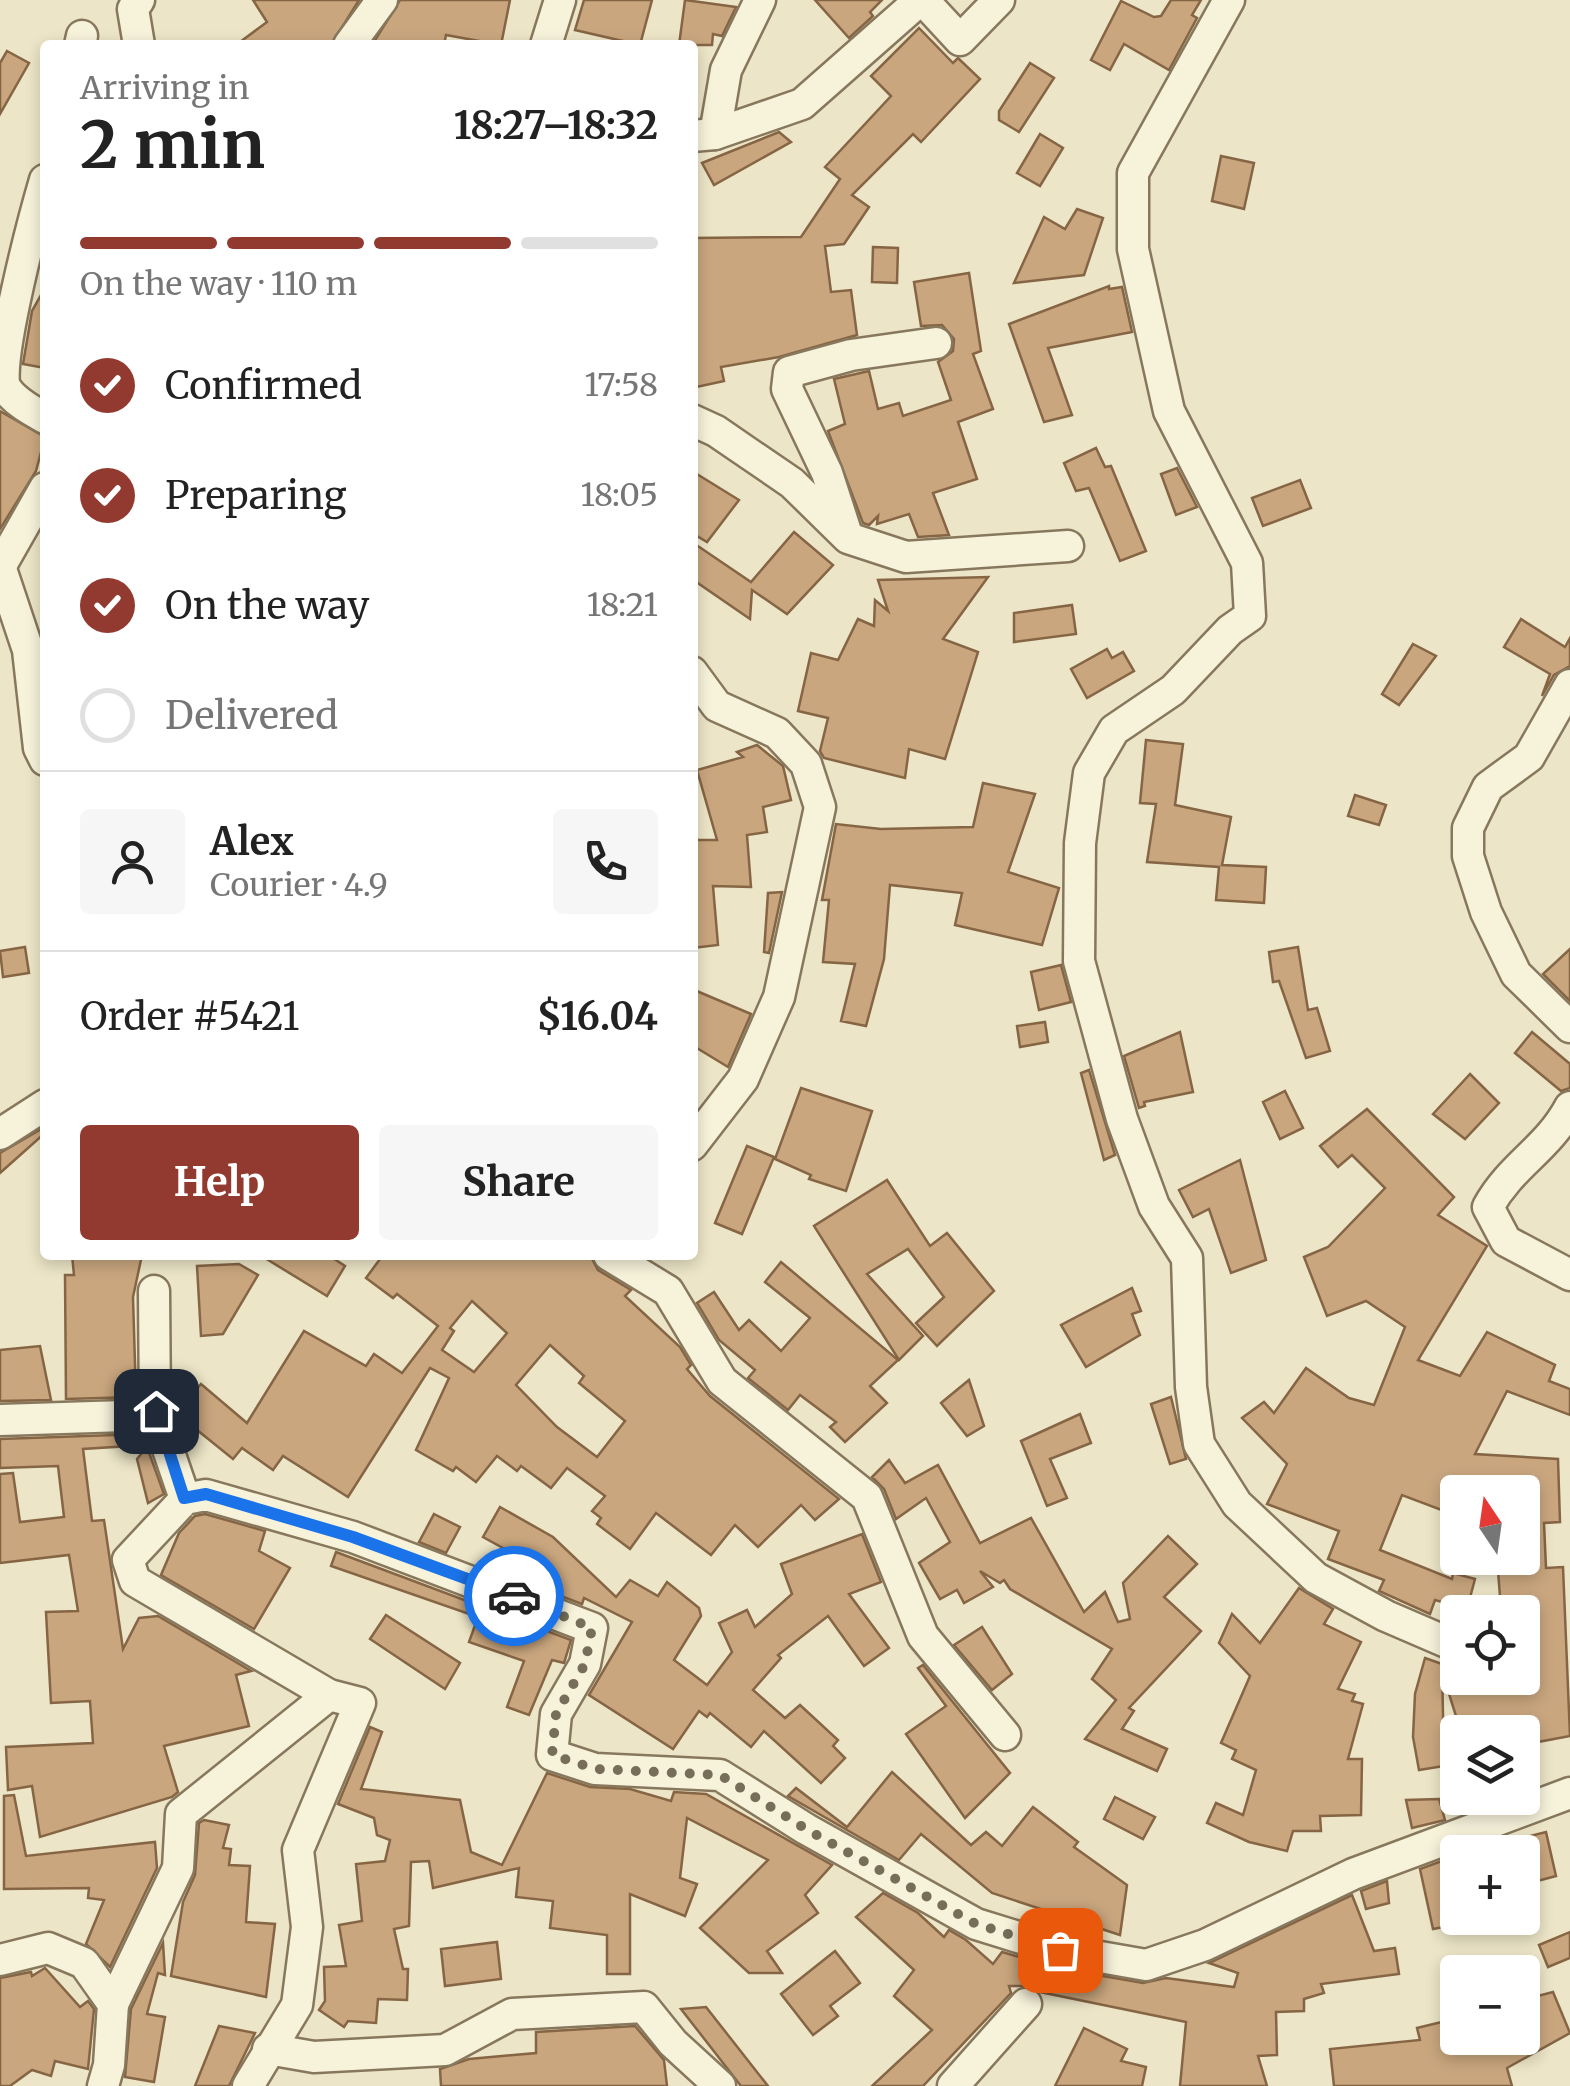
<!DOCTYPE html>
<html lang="en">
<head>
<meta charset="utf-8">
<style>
	body { margin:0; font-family:Merriweather,serif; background:#f6f6f6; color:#222; height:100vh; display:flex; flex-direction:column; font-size:38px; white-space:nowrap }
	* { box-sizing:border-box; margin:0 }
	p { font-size:32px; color:#767676 }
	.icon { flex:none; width:55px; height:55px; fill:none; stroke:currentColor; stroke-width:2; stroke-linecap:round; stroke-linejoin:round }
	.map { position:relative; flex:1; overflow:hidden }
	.details { position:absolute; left:40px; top:40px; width:658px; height:1220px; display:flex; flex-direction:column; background:#fff; border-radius:10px; box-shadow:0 5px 15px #0003 }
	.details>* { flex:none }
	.needle { width:65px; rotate:347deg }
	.controls { position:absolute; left:1440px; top:1475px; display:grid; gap:20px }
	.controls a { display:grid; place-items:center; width:100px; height:100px; border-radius:10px; background:#fff; box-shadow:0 5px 15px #0003; font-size:50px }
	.pin { position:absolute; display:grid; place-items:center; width:85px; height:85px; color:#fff; margin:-42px; border-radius:20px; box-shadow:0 5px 15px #0006 }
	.courier { position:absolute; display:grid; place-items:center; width:100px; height:100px; margin:-50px; border:8px solid #1a73e8; border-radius:50%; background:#fff; color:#222; box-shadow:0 2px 12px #0007 }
	.head em { font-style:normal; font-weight:700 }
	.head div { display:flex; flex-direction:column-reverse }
	.head { display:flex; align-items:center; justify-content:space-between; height:170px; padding:0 40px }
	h1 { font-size:65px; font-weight:700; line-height:75px }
	.bar { display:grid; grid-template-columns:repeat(4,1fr); gap:15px 10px; align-content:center; height:120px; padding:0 40px }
	.bar i { height:12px; border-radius:8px; background:#e0e0e0 }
	.bar .on { background:#933a30 }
	.bar p { grid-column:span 4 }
	.line { display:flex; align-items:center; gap:25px; padding:0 40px; border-top:2px solid #e0e0e0 }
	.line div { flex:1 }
	.round { display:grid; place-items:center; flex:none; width:105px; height:105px; border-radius:10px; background:#f6f6f6 }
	ol { padding:0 40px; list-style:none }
	li { display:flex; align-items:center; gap:30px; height:110px }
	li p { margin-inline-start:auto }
	li .icon { padding:10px; border-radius:50%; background:#933a30; color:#fff; stroke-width:4 }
	li:last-child { color:#767676 }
	li i { width:55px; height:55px; border:5px solid #e0e0e0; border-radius:50% }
	.action { display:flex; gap:20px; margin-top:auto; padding:20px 40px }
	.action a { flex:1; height:115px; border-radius:10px; background:#933a30; color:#fff; font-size:40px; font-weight:700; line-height:115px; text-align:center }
	.action a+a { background:#f6f6f6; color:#222 }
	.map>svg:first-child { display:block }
</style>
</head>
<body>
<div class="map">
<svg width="1570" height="2086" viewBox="0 0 1570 2086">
	<rect width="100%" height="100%" fill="#ece5c7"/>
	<g fill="#c9a67e" stroke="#856544" stroke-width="2.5" fill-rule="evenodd">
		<polygon points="253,0 359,0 331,45 236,45 267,22"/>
		<polygon points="400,0 510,0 501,45 446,35 444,45 372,45"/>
		<polygon points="584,0 652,0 640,45 575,30"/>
		<polygon points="685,0 736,7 722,36 713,34 712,45 679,45"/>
		<polygon points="815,0 882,0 870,12 873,16 849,38"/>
		<polygon points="1171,0 1201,0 1192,15 1197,18 1169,70 1124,44 1110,70 1091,60 1121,1 1154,17 1161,16"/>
		<polygon points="919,28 953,63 958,58 980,79 921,142 913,134 852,195 869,207 844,244 825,246 831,292 851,290 857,335 779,357 721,367 724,381 692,388 692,238 801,237 840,179 825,167 891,96 871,76"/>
		<polygon points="7,51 29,63 0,114 0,63"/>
		<polygon points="1030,63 1054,78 1019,132 999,120 999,111"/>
		<polygon points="779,132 791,142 714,185 702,163"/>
		<polygon points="1040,134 1063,148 1040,186 1017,173"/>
		<polygon points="1221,156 1254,163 1244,209 1212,201"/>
		<polygon points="1077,209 1103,218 1084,275 1014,283 1044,217 1065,229"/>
		<polygon points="873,247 898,248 897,283 872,282"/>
		<polygon points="969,273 981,351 973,354 993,409 958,422 977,479 933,493 949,535 918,537 909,514 877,524 878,516 869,525 863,523 828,431 845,424 834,379 869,371 878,409 899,403 903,416 951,400 938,362 953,351 954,339 942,325 921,326 914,282"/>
		<polygon points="1109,286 1109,289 1122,287 1132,332 1048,348 1072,415 1044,422 1009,324"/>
		<polygon points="45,288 45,368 23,364 32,311"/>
		<polygon points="0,411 45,437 36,471 0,529"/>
		<polygon points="1096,448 1105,467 1111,466 1146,551 1120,561 1089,488 1076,491 1064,463"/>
		<polygon points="1177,468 1197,507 1176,515 1161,474"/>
		<polygon points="692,471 739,500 707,542 692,533"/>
		<polygon points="1300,480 1311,508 1263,526 1252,498"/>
		<polygon points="794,532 833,565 787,614 752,590 750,619 692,579 692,542 751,582"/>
		<polygon points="988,577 943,639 978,652 945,759 909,749 905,778 824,758 820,751 828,718 798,711 811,653 838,660 858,619 874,626 875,600 888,611 878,580"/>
		<polygon points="1072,605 1076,634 1014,642 1014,613"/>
		<polygon points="1521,619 1565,647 1570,638 1570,666 1554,675 1542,696 1550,674 1504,647"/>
		<polygon points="1413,644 1436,656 1399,705 1382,694"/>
		<polygon points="1107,649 1112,658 1123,652 1134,671 1087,698 1071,669"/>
		<polygon points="1146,740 1183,744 1175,805 1231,817 1222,865 1266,867 1264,903 1216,900 1219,867 1147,862 1156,804 1140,803"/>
		<polygon points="757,745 783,766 791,800 763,807 767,832 747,835 751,887 713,886 718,945 692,948 693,840 717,840 697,770 743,757 737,752"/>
		<polygon points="983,783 1035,794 1008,872 1059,888 1042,945 955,925 962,893 890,885 884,959 866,1026 841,1021 855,964 823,962 829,900 822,900 836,824 881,829 973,827"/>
		<polygon points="1355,795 1386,805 1379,825 1348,816"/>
		<polygon points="782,892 769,953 764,952 768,893"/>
		<polygon points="25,947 29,973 3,977 0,951"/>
		<polygon points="1298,947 1308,1010 1317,1008 1330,1051 1306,1058 1279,981 1273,982 1269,952"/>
		<polygon points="1570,949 1570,1001 1543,974"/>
		<polygon points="1061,965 1071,1002 1039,1010 1031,972"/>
		<polygon points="692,989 751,1014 728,1067 692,1045"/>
		<polygon points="1045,1022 1048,1042 1020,1047 1017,1026"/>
		<polygon points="1180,1032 1193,1092 1144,1102 1145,1106 1139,1108 1124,1056"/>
		<polygon points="1532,1032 1570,1064 1570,1088 1561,1091 1515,1053"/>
		<polygon points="1089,1070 1115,1155 1104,1160 1081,1073"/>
		<polygon points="1470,1074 1499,1103 1465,1139 1433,1114"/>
		<polygon points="801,1088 872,1111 846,1191 809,1179 811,1175 775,1159"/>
		<polygon points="1285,1091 1303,1128 1280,1139 1263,1102"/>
		<polygon points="1367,1109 1454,1197 1438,1215 1487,1246 1418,1360 1460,1376 1487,1332 1555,1365 1549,1381 1570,1389 1570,1415 1507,1391 1475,1454 1558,1459 1560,1522 1544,1523 1546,1568 1563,1567 1570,1736 1522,1745 1522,1732 1461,1732 1444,1678 1522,1678 1522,1608 1501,1609 1498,1571 1500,1558 1522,1558 1522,1492 1451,1492 1444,1511 1402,1495 1380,1550 1452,1579 1453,1573 1475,1579 1467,1609 1435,1600 1430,1614 1379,1591 1384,1580 1328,1559 1339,1531 1267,1504 1287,1464 1242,1418 1264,1402 1274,1413 1306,1368 1349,1398 1374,1405 1405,1327 1366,1301 1327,1316 1304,1257 1328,1247 1385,1188 1352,1155 1338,1167 1320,1146"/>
		<polygon points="45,1127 45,1133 0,1173 0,1153"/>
		<polygon points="747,1146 774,1157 742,1234 715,1223"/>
		<polygon points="1240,1160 1266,1260 1231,1273 1209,1209 1193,1217 1179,1190"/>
		<polygon points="887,1180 930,1246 947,1233 994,1291 937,1346 916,1323 944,1297 908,1249 867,1274 923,1336 899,1360 814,1226"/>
		<polygon points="72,1255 142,1255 133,1297 136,1397 66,1399 65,1275 74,1275"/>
		<polygon points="260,1255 328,1255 345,1266 327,1296"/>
		<path d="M383,1255H590L598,1270L631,1290L625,1296L680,1347L691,1365L687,1369L710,1396L839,1499L815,1520L801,1505L758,1547L735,1525L711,1555L656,1513L630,1549L597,1524L601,1518L592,1511L605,1496L567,1468L551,1488L521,1466L517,1471L497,1456L476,1482L456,1467L453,1471L416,1450L449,1378L430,1368L348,1497L283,1456L273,1470L242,1448L233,1459L176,1413L201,1384L247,1423L304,1331L366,1366L374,1354L402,1373L438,1326L397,1294L393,1298L366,1278ZM472,1301L507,1333L474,1372L442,1350L454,1331L450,1328ZM550,1345L584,1376L579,1383L625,1421L597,1457L557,1427L516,1385Z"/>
		<polygon points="781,1262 898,1360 870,1386 887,1403 845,1442 830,1427 836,1422 800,1395 788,1410 748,1378 755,1370 719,1340 697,1303 714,1292 739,1330 749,1320 781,1351 810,1318 765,1282"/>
		<polygon points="239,1264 258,1275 223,1334 201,1336 197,1266"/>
		<polygon points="1132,1288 1141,1311 1132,1314 1140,1335 1086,1367 1061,1325"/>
		<polygon points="40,1346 51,1400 0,1401 0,1350"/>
		<polygon points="969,1380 984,1426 967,1436 941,1403"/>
		<polygon points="1171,1397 1186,1459 1170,1464 1151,1404"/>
		<polygon points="1080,1414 1091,1443 1050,1459 1067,1498 1047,1506 1021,1441"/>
		<polygon points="143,1434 145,1445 83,1449 92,1521 104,1520 123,1649 139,1618 158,1616 251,1671 236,1675 249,1726 164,1746 178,1792 172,1797 40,1837 32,1786 8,1790 6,1747 93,1743 90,1701 51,1703 46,1612 78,1611 69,1555 0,1563 0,1474 13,1473 20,1522 64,1517 58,1466 0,1468 0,1439"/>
		<polygon points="147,1447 164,1494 148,1503 137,1459"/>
		<polygon points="889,1460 905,1483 938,1465 980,1543 1031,1518 1084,1612 1105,1592 1118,1622 1130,1619 1123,1583 1168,1536 1197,1564 1164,1597 1201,1631 1129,1708 1134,1711 1122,1729 1167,1749 1157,1771 1085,1739 1116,1700 1092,1679 1112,1649 1010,1589 1004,1580 1000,1583 980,1571 993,1587 964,1603 957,1590 940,1599 919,1563 950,1542 926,1498 896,1519 884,1489 872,1477"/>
		<polygon points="500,1507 553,1537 616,1597 630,1580 658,1596 667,1582 699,1608 701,1616 674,1660 707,1685 732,1652 719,1623 747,1610 755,1627 792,1594 781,1564 862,1534 881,1582 849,1594 889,1648 864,1666 828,1616 778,1655 781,1658 753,1690 785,1718 800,1705 838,1740 833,1746 845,1758 821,1783 764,1731 751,1747 710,1713 707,1717 699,1711 673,1749 589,1695 632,1622 584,1598 582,1604 534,1586 541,1569 483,1537"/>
		<polygon points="205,1514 265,1531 259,1551 290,1568 254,1629 161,1575 179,1533 195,1516"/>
		<polygon points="434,1514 460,1527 446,1553 419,1542"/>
		<polygon points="336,1552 571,1640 564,1663 552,1660 529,1715 507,1707 524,1661 469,1642 478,1617 331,1566"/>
		<polygon points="1299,1588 1333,1609 1324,1624 1361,1642 1338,1689 1355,1694 1352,1701 1363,1704 1348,1759 1362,1759 1361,1815 1320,1816 1321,1831 1293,1831 1287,1851 1249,1842 1207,1823 1216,1803 1243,1815 1256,1770 1232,1759 1236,1750 1221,1743 1250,1676 1219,1643 1232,1614 1260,1643"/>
		<polygon points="386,1615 460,1663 445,1689 370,1639"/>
		<polygon points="982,1627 1012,1674 992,1690 954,1645"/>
		<polygon points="1425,1658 1442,1664 1444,1766 1419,1770 1413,1737 1415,1694"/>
		<polygon points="923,1665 1010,1773 965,1818 906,1734 946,1706 918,1668"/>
		<polygon points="370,1727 382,1732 361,1789 460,1800 471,1852 502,1865 547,1773 590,1787 630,1789 671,1801 674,1792 706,1794 832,1865 805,1895 818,1913 767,1951 782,1973 749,1973 700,1928 768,1860 687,1818 680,1878 697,1884 685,1916 630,1894 630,1974 607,1974 607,1935 550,1928 553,1901 516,1897 519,1868 433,1888 429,1861 411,1862 409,1926 394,1929 403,1969 408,1969 407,2000 378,1999 376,2023 348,2021 344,2027 319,2010 325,2001 324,1967 346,1966 339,1925 362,1921 356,1864 385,1861 390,1840 377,1835 374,1818 338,1804"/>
		<polygon points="892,1772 971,1845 986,1832 1002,1846 1033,1807 1078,1842 1074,1847 1127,1885 1120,1935 992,1893 921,1834 899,1860 788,1796 796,1788 847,1827"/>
		<polygon points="14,1795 26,1856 155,1842 157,1868 110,1967 86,1944 104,1900 88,1898 89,1888 4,1889 4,1796"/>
		<polygon points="1115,1797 1155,1817 1143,1839 1104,1819"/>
		<polygon points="1439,1799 1445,1820 1412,1828 1406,1800"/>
		<polygon points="204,1820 229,1825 223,1848 231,1849 229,1865 250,1866 246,1922 275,1924 266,1997 171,1976 183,1902 195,1875 199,1823"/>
		<polygon points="1546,1832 1556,1876 1522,1885 1522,1838"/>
		<polygon points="1458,1855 1460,1924 1433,1929 1420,1869"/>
		<polygon points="1387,1881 1389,1903 1366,1909 1361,1891"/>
		<polygon points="883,1893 918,1913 944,1937 949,1930 966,1940 993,1964 1002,1952 1057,1968 1143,1983 1166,1978 1234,1987 1238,1973 1209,1963 1352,1895 1374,1951 1395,1948 1399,1974 1321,1984 1324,1993 1304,1999 1304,2011 1276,2012 1277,2055 1258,2056 1267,2086 1180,2086 1186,2022 1040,1992 1029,1986 1009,1986 1011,1993 923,2086 872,2086 932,2030 894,1996 914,1970 856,1917"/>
		<polygon points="1570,1932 1570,1958 1548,1967 1539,1945"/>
		<polygon points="497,1942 501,1979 445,1986 441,1949"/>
		<polygon points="163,1943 165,1975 158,1973 147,2014 165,2017 154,2082 125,2077 131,2009"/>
		<polygon points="835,1951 860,1983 830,2006 838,2016 813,2035 781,1994"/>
		<polygon points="45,1968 80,2007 88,2001 94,2009 88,2069 55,2061 51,2076 32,2070 10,2086 0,2086 0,1978 31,1972 32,1976"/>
		<polygon points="1553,1992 1570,2033 1507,2068 1512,2086 1334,2086 1330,2049 1420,2040 1417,2028 1458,2018 1458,2038 1522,2038 1522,2000"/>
		<polygon points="706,2007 768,2086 741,2086 681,2009"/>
		<polygon points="219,2026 255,2033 229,2086 195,2086"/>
		<polygon points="635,2026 664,2060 667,2086 441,2086 440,2069 469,2059 536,2053 536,2032"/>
		<polygon points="1084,2028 1127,2049 1121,2061 1146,2067 1142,2086 1055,2086"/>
	</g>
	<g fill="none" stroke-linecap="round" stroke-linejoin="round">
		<defs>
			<g id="minor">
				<polyline points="923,0 960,40 999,0"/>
				<polyline points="1229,0 1133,173 1133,249 1169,411 1247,563 1250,616 1230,630 1173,690 1114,730 1089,773 1080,843 1079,961 1122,1119 1154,1206 1187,1258 1191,1387 1199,1444 1237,1504 1316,1578 1386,1616 1458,1647"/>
				<polyline points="80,45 82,36"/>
				<polyline points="139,45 133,9 139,0"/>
				<polyline points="349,45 382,0"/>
				<polyline points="546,45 560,0"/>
				<polyline points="715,134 726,70 760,0"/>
				<polyline points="692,136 715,134 802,104 920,0"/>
				<path d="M45,180C33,221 0,347 4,384C10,399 32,411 45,418"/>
				<polyline points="692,420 716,431 792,483 848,538 906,557 1068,546"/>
				<polyline points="847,535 827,473 787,389 789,372 851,355 936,343"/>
				<polyline points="0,566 28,650 39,748 45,760"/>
				<polyline points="0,567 45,488"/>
				<polyline points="692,672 717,706 777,733 806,764 820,807 779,997 743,1079 692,1145"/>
				<polyline points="1570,685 1529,757 1488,787 1468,828 1468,856 1486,912 1516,974 1570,1027"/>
				<path d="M1570,1107C1547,1150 1512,1164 1488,1207L1506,1241L1570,1275"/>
				<polyline points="0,1134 45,1105"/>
				<polyline points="609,1255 668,1291 722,1381 867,1497 923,1636 1005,1735"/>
				<polyline points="154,1291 155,1411 185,1499"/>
				<polyline points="0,1420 156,1415"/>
				<polyline points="0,1960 48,1948 84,1963 113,2004 109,2065 103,2086"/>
				<polyline points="113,2004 178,1868 181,1814 329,1695"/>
				<polyline points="268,2049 314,2057 445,2050 512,2014 644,2007 673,2043 720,2086"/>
				<polyline points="248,2086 297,2005 307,1927 298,1850 360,1703 329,1695 135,1581 128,1560 185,1499 206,1495 353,1537 592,1628 585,1664 556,1714 552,1755 595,1769 720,1775 806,1829 976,1924 1060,1950 1146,1965 1205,1945 1353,1874 1570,1793"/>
				<polyline points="953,2086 1026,2004"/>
			</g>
		</defs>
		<use href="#minor" stroke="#87785d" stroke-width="35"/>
		<use href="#minor" stroke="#f7f2da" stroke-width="30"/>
	</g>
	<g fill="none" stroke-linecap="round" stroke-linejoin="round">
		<polyline stroke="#776e5a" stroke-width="10" stroke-dasharray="0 18" points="514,1596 592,1628 585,1664 556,1714 552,1755 596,1769 720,1775 806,1829 976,1924 1060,1950"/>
		<polyline stroke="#1a73e8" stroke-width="12" points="156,1411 184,1498 206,1494 353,1537 514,1596"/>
	</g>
</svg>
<div class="controls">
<a><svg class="needle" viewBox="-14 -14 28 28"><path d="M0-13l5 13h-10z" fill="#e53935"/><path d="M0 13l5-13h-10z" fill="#767676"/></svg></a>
<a><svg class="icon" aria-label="locate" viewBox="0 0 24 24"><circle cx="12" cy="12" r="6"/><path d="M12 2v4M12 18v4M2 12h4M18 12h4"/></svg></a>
<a><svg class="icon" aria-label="layers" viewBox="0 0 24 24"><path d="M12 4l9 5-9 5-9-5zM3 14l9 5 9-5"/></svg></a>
<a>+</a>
<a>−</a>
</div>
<div class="pin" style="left:1060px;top:1950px;background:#ea580c"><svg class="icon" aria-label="bag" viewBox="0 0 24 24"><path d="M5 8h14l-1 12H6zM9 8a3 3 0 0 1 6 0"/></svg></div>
<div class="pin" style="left:156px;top:1411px;background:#1f2937"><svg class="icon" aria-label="home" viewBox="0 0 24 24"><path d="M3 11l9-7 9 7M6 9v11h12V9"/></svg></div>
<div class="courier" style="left:514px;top:1596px"><svg class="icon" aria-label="car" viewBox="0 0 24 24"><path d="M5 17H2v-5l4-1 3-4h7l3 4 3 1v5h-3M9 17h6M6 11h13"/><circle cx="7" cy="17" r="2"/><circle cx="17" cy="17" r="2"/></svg></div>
<section class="details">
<div class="head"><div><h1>2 min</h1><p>Arriving in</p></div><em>18:27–18:32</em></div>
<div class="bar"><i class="on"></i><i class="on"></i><i class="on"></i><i></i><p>On the way · 110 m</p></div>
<ol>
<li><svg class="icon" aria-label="check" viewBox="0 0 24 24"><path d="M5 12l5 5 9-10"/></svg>Confirmed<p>17:58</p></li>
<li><svg class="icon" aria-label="check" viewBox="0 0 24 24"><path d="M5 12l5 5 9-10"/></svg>Preparing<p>18:05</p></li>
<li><svg class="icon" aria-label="check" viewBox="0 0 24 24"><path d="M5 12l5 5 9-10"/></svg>On the way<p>18:21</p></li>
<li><i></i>Delivered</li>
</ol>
<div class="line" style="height:180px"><a class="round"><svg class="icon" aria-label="person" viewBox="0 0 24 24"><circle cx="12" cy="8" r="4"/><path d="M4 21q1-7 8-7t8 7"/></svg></a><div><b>Alex</b><p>Courier · 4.9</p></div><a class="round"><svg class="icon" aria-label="phone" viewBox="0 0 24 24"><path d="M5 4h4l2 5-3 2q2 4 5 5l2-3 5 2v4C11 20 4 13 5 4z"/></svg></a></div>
<div class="line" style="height:130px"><div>Order #5421</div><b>$16.04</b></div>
<div class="action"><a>Help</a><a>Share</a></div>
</section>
</div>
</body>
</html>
